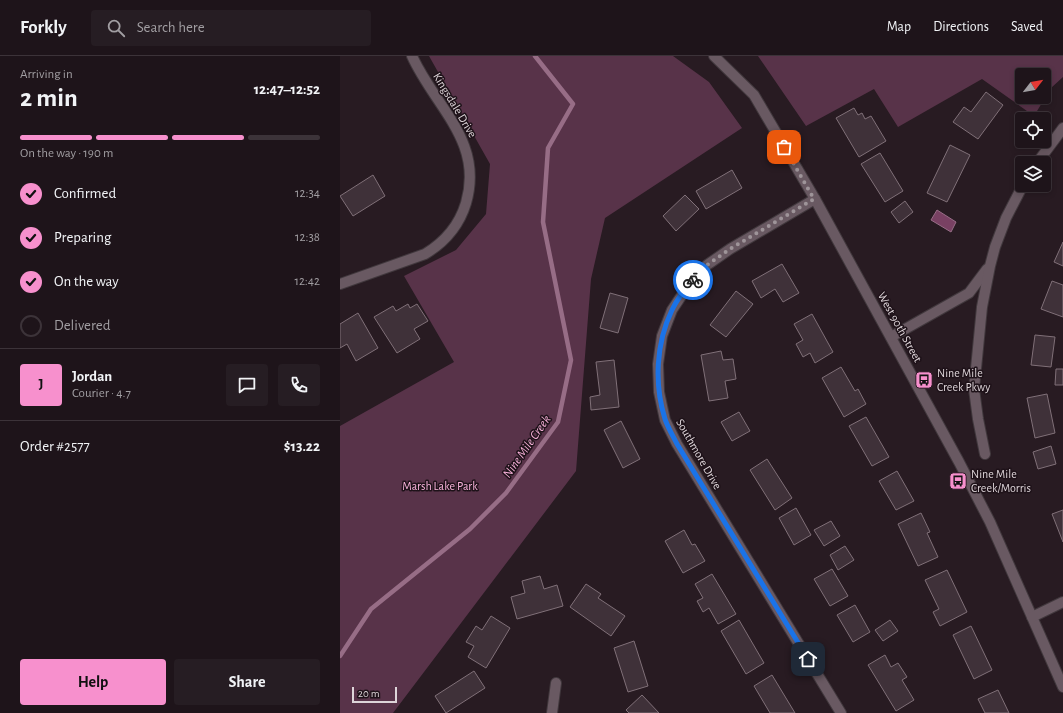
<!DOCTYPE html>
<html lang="en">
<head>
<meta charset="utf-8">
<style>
	body { margin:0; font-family:"Alegreya Sans",sans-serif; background:#261d23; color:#f1f3f6; height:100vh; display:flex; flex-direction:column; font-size:15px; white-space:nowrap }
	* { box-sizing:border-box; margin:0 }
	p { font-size:13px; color:#a19ea2 }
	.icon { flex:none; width:22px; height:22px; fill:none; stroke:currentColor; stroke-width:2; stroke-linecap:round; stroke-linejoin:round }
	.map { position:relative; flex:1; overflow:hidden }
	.details { display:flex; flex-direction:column; background:#1e141a; width:340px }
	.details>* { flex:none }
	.needle { width:26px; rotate:59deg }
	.controls { position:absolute; left:675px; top:12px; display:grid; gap:8px }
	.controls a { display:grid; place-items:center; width:36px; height:36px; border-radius:4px; background:#1e141a; box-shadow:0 2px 6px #0003,0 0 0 1px #3c3339; font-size:20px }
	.scale { position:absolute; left:12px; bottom:10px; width:45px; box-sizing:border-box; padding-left:4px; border:2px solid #ded5d9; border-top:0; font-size:11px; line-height:14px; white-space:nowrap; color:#ded5d9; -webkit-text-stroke:3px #1e1219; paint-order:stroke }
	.pin { position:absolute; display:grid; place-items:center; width:34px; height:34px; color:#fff; margin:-17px; border-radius:8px; box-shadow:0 2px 6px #0006 }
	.courier { position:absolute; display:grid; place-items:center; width:40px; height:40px; margin:-20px; border:3px solid #1a73e8; border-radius:50%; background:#fff; color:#222; box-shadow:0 1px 5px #0007 }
	.headline em { font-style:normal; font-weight:700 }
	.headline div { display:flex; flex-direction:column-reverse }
	.headline { display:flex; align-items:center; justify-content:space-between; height:68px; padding:0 20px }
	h1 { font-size:26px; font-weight:700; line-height:30px }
	.bar { display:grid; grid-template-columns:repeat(4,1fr); gap:6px 4px; align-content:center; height:48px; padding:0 20px }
	.bar i { height:5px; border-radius:3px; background:#3c3339 }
	.bar .on { background:#f790cd }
	.bar p { grid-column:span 4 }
	.line { display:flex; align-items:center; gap:10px; padding:0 20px; border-top:1px solid #3c3339 }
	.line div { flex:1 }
	.round { display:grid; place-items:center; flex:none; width:42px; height:42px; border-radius:4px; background:#261d23 }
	ol { padding:0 20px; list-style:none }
	li { display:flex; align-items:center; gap:12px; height:44px }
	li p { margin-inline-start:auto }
	li .icon { padding:4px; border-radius:50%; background:#f790cd; color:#111; stroke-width:4 }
	li:last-child { color:#a19ea2 }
	li i { width:22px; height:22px; border:2px solid #3c3339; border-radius:50% }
	.primary-button { display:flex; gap:8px; margin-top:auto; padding:8px 20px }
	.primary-button a { flex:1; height:46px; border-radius:4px; background:#f790cd; color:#111; font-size:16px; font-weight:700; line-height:46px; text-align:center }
	.primary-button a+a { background:#261d23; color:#f1f3f6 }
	header { display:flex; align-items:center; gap:24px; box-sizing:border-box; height:56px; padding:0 20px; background:#1e141a; border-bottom:1px solid #3c3339 }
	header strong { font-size:19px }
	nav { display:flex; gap:22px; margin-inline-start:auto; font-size:14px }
	.search { width:280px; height:36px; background:#261d23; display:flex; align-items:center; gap:10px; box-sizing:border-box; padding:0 14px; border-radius:4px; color:#a19ea2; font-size:15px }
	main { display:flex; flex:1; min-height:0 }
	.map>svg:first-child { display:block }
</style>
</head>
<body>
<header>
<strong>Forkly</strong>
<div class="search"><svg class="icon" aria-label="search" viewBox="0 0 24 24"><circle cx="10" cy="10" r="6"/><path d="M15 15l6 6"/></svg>Search here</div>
<nav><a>Map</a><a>Directions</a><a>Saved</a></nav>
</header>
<main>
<section class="details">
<div class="headline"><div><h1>2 min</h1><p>Arriving in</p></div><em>12:47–12:52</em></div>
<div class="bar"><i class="on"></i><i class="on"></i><i class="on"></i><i></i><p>On the way · 190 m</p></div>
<ol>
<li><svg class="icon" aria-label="check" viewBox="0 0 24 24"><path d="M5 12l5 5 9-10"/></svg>Confirmed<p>12:34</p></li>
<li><svg class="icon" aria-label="check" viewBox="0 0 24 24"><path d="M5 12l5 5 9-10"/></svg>Preparing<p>12:38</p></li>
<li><svg class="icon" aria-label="check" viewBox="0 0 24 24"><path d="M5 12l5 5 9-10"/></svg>On the way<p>12:42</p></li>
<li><i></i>Delivered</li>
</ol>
<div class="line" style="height:72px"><b class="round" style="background:#f790cd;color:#111">J</b><div><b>Jordan</b><p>Courier · 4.7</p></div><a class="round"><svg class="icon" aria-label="chat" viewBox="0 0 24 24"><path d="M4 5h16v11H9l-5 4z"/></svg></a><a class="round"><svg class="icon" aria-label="phone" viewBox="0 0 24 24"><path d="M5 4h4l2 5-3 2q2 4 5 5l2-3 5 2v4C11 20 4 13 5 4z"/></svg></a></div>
<div class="line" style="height:52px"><div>Order #2577</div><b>$13.22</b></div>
<div class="primary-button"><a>Help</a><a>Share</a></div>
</section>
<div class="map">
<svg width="723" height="657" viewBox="0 0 723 657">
	<rect width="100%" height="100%" fill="#281b22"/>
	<g fill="#583349" fill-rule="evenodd">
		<polygon points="89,0 333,0 369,26 402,72 265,162 251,223 236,415 53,657 0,657 0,370 114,306 64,220 116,194 146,158 150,108"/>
		<path d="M418,0H723V21L711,32L694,60L642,23L558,71L534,33L466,70ZM682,19H704V41H682Z"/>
	</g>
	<polygon fill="#794163" stroke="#976d86" points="597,154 616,166 611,176 591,164"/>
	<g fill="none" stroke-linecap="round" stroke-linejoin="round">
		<polyline stroke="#976d86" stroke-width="4.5" points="0,600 31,553 130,473 166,437 218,366 231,304 203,166 208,92 233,48 195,0"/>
	</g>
	<g fill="#3f3139" stroke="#807078">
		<polygon points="646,36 663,49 638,83 613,66 624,51 631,56"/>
		<polygon points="514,52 518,59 522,57 525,63 531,60 546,85 519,101 496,62"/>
		<polygon points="610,89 630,99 607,146 587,137"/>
		<polygon points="540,97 563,135 545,146 521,108"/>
		<polygon points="392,114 402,132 366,153 356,135"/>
		<polygon points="33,119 45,140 13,160 0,140"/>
		<polygon points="345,139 359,153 336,175 323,160"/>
		<polygon points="565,145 573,156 559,167 551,156"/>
		<polygon points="723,186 723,210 714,206"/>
		<polygon points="442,208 459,237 443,246 435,233 421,242 412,225"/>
		<polygon points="712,225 723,229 723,261 701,253"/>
		<polygon points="396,235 413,248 386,281 370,269"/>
		<polygon points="270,237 288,242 278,277 260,272"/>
		<polygon points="68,248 70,252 77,248 88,265 74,273 80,283 57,297 34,261 53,250 56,255"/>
		<polygon points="18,257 38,292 16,305 7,288 0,292 0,268"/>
		<polygon points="472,258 493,296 475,307 470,297 463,301 456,288 463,284 454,268"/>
		<polygon points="695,279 715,281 711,311 691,309"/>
		<polygon points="381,295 383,304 393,303 396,323 385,325 388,342 369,345 361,299"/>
		<polygon points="274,304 279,351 251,354 250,341 260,339 256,306"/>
		<polygon points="501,311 515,335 518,333 526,348 504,361 482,322"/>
		<polygon points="716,313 723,313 723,329 715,329"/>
		<polygon points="707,338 715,377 695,382 687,342"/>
		<polygon points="399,356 410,375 392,385 381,366"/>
		<polygon points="526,361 549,401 532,410 509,370"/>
		<polygon points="281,365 300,403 283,412 264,374"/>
		<polygon points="711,390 716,408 698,413 693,396"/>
		<polygon points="427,403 452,442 435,454 410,414"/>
		<polygon points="557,415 574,445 556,454 539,425"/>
		<polygon points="456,452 471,479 454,489 439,462"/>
		<polygon points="723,454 723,486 712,458"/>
		<polygon points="581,457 590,476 587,477 598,501 578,510 558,468"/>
		<polygon points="491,465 500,480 484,490 474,474"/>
		<polygon points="344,474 352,489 355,488 365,505 343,517 325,485"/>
		<polygon points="505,490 514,504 498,514 490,499"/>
		<polygon points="492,513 508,540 490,550 474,523"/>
		<polygon points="607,514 627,556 600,570 593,556 599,553 585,524"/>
		<polygon points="372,518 396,558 378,568 369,552 363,556 357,545 363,542 355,528"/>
		<polygon points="200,520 204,533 217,529 223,550 177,563 171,541 185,537 182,525"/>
		<polygon points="246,528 261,538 258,542 285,560 271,580 230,551"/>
		<polygon points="515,549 530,576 513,586 497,559"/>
		<polygon points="151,560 170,572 146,612 128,601 134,590 126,586 136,570 142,574"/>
		<polygon points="399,564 424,607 406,618 381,575"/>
		<polygon points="550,564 558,575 543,585 535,574"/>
		<polygon points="631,570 652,614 634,623 613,579"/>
		<polygon points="294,585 308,630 288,636 274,592"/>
		<polygon points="545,599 551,611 558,607 567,621 562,624 574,644 556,655 528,609"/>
		<polygon points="134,615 145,632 106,657 95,640"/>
		<polygon points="432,619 455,657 430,657 414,630"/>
		<polygon points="658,634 669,657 645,657 638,643"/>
		<polygon points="302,639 319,657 289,657 286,654"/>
	</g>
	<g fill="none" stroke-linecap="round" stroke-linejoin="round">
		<defs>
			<g id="minor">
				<polyline points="374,0 414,39 475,143 619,406 650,466 723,631"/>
				<polyline points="697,107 723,72"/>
				<polyline points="475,143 390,193 367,209 348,230 332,254 322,280 318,308 319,336 325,364 337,388 501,657"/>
				<path d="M0,228L85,198C105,186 119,170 126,147C144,85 95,51 72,0"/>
				<polyline points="551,281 629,237 647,213"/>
				<polyline points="645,398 638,363 634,333 642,251 650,210 655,191 666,162 683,129"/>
				<polyline points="692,561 723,546"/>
				<polyline points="212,657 216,627"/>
			</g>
		</defs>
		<use href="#minor" stroke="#41383d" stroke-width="12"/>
		<use href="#minor" stroke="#695962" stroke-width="10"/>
	</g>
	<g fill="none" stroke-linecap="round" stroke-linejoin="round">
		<polyline stroke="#9e9499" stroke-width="4" stroke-dasharray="0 7.2" points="353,224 367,209 390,193 474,143 444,91"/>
		<path stroke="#1a73e8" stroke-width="5" d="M353,224C346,232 337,243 332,254C316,287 314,328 325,363C328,372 333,380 337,388L468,603"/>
	</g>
	<defs>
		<symbol id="bus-square" viewBox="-11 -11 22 22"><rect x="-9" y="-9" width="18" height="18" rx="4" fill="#f790cd" stroke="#1e1219"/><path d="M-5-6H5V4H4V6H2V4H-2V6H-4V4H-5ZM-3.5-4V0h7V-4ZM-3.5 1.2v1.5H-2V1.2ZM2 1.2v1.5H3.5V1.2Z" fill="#111"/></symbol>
	</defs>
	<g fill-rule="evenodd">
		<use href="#bus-square" x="574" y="314" width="20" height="20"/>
		<use href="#bus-square" x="608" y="415" width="20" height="20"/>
	</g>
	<g text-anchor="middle" stroke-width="3" stroke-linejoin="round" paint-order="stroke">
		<g font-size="12" fill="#ded5d9" stroke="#1e1219">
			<text transform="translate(115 49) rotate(59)" y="4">Kingsdale Drive</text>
			<text transform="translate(560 271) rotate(61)" y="4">West 90th Street</text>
			<text transform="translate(359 398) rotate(60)" y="4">Southmore Drive</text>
		</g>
		<g font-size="12" fill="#ded5d9" stroke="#1e1219" text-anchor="start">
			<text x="597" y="321">Nine Mile<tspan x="597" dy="14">Creek Pkwy</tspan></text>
			<text x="631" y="422">Nine Mile<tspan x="631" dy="14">Creek/Morris</tspan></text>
		</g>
		<g font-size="12" fill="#fbb5dd" stroke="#1e1219">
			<text x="100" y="434">Marsh Lake Park</text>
		</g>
		<g font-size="13" font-style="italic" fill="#f6b0d8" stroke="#1e1219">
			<text transform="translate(186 390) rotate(-55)" y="5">Nine Mile Creek</text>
		</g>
	</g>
</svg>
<div class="controls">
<a><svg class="needle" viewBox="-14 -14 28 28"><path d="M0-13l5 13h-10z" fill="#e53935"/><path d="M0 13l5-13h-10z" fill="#a19ea2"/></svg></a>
<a><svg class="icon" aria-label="locate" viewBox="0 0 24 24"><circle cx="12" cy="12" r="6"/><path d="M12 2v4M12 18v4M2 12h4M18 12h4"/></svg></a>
<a><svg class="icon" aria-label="layers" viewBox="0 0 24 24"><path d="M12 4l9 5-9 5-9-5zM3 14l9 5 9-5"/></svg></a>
</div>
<div class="scale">20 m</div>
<div class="pin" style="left:444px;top:91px;background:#ea580c"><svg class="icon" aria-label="bag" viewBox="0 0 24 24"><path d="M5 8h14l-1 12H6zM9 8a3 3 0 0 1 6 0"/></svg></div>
<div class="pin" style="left:468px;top:603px;background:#1f2937"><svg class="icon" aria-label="home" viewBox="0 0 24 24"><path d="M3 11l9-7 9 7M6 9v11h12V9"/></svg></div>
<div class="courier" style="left:353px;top:224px"><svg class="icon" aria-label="bike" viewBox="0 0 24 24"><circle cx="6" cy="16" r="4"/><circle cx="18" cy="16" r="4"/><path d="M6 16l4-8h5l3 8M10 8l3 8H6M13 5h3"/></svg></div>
</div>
</main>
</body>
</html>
